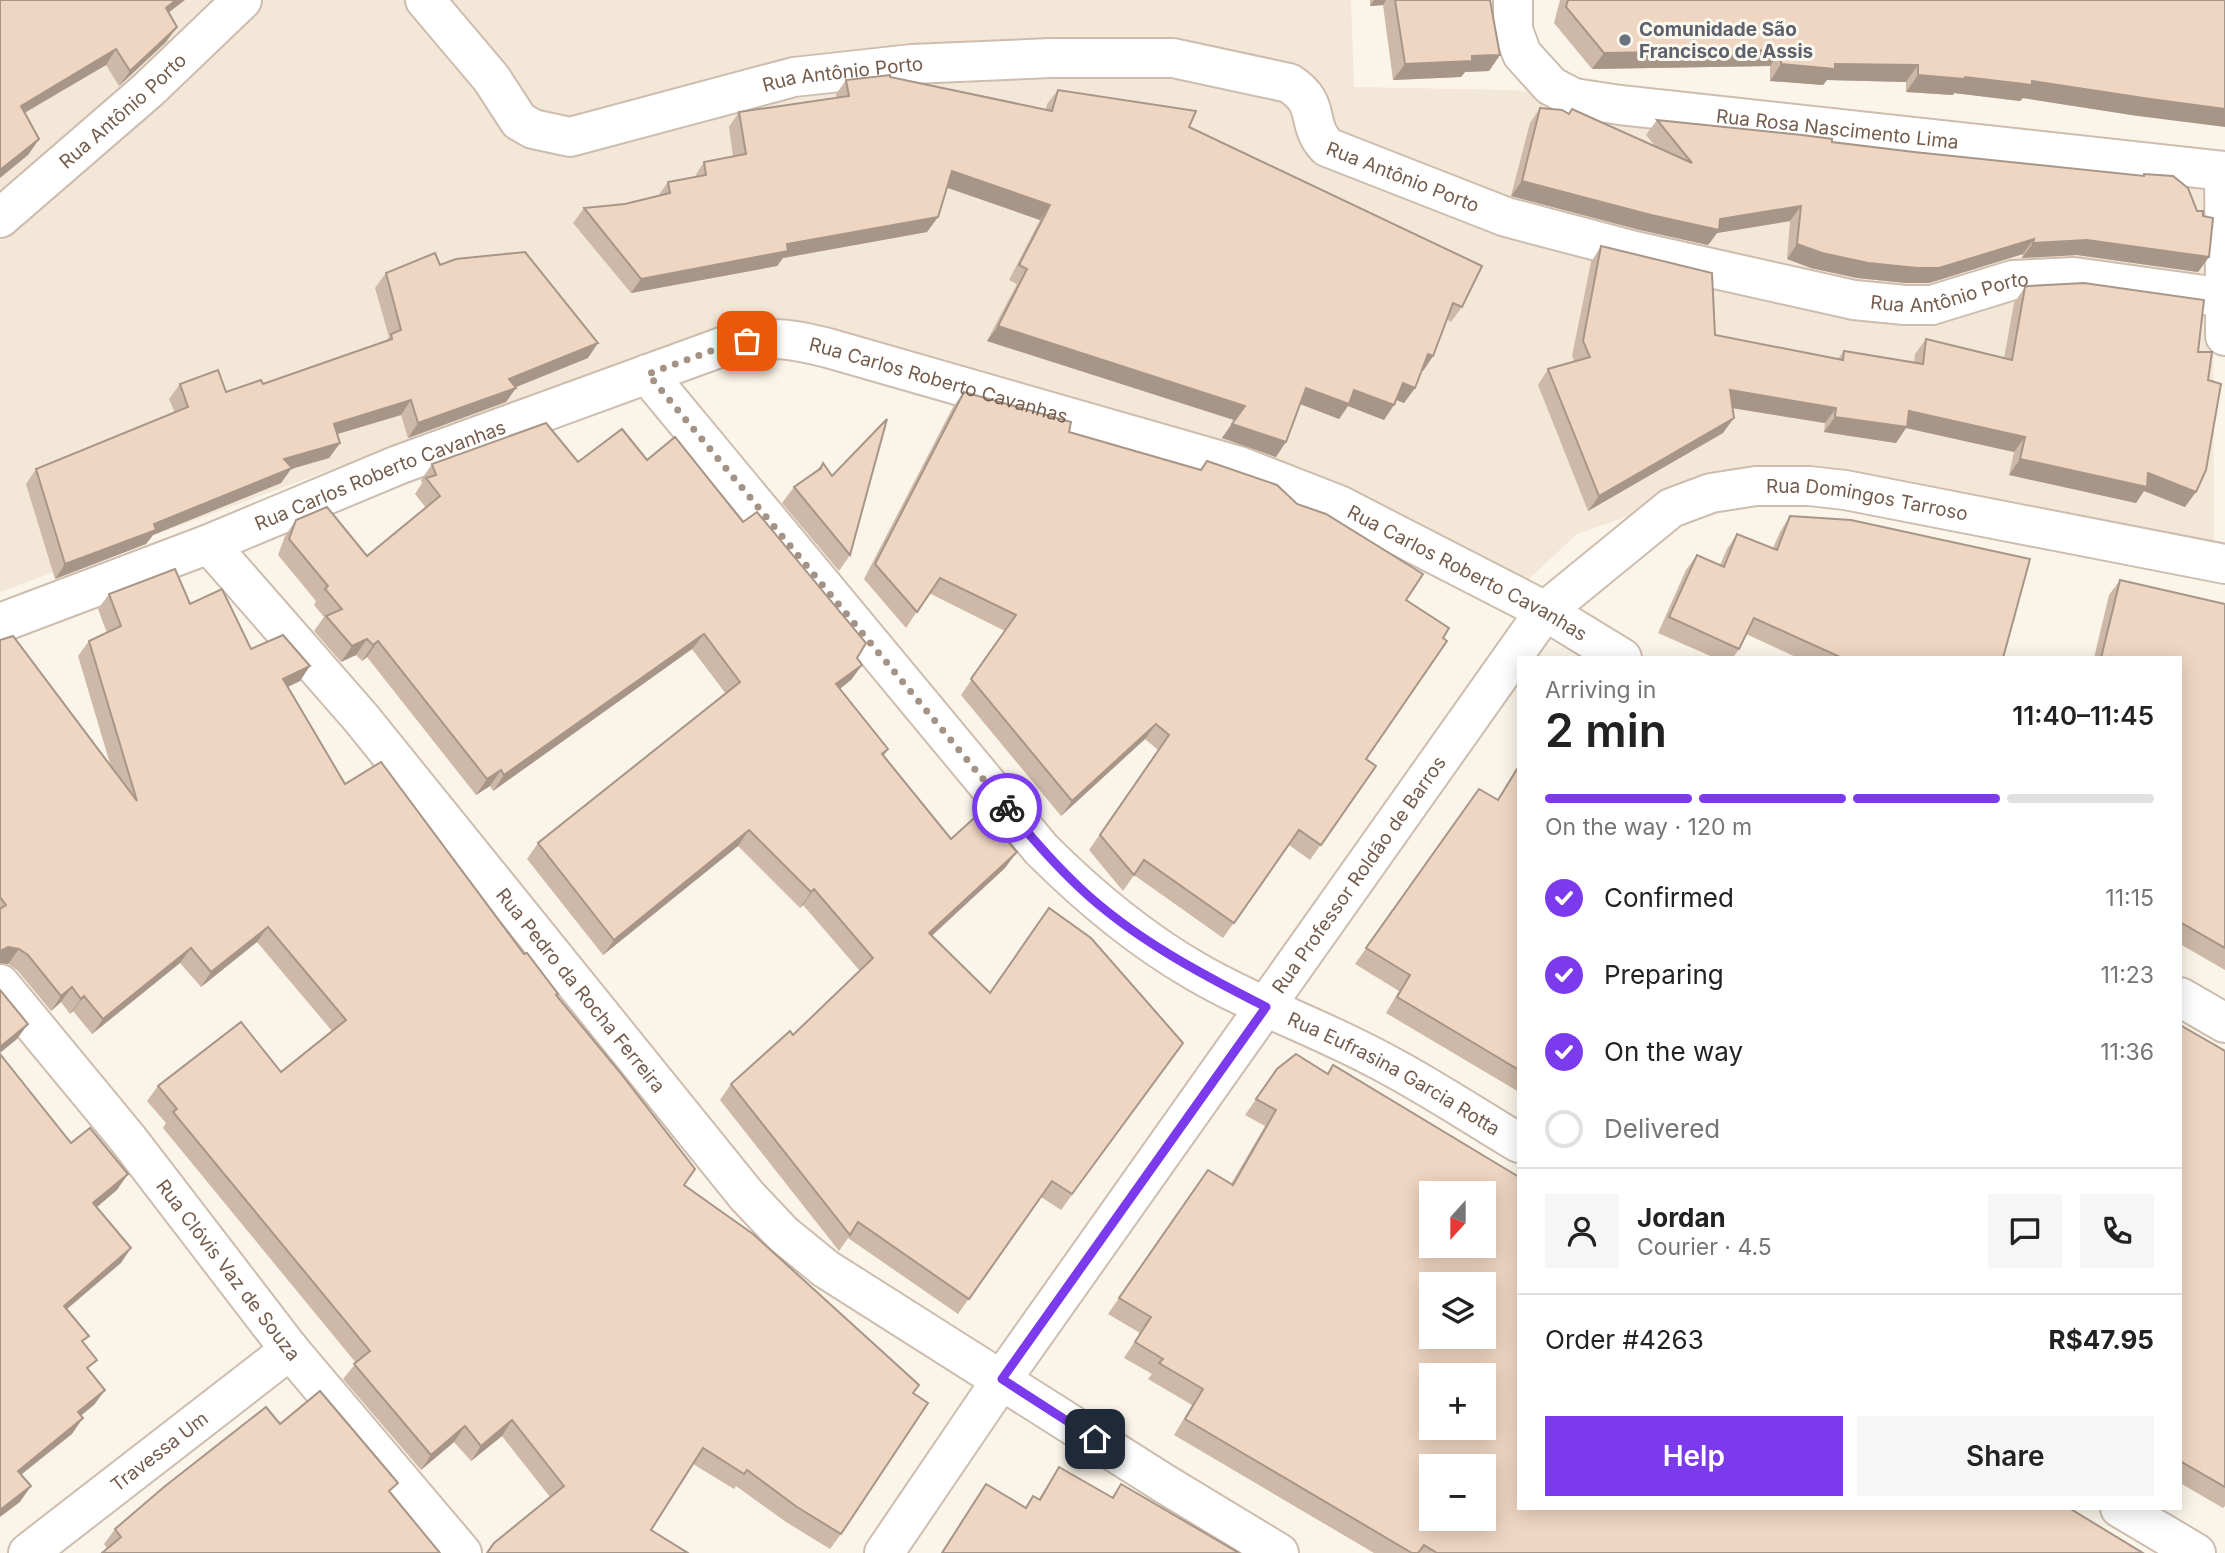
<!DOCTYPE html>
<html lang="en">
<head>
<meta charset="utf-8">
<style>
	body { margin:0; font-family:Inter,sans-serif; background:#f6f6f6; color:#222; height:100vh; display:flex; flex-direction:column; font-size:26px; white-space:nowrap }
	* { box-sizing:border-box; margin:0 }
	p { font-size:23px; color:#767676 }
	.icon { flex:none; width:38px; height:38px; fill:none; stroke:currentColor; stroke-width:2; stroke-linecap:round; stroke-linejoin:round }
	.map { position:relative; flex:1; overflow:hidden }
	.sheet { position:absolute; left:1517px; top:656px; width:665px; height:854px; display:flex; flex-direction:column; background:#fff; border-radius:0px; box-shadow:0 4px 18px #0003 }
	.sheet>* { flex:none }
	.needle { width:46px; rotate:201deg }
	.buttons { position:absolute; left:1419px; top:1181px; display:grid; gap:14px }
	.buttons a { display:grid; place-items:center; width:77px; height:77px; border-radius:0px; background:#fff; box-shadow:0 4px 18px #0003; font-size:35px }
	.pin { position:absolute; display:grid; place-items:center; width:60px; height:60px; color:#fff; margin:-30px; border-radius:14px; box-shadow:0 4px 10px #0006 }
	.courier { position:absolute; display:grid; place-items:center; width:70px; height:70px; margin:-35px; border:5px solid #7c3aed; border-radius:50%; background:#fff; color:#222; box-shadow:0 2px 9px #0007 }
	.headline em { font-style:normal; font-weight:600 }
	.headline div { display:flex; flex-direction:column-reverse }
	.headline { display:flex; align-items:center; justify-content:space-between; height:119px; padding:0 28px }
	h1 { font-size:46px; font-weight:600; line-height:52px }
	.bar { display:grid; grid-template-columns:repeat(4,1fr); gap:10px 7px; align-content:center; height:84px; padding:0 28px }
	.bar i { height:9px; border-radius:5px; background:#e0e0e0 }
	.bar .active { background:#7c3aed }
	.bar p { grid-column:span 4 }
	.line { display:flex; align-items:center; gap:18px; padding:0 28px; border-top:2px solid #e0e0e0 }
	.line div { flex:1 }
	.round { display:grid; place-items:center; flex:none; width:74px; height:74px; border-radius:0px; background:#f6f6f6 }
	ol { padding:0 28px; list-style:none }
	li { display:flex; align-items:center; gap:21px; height:77px }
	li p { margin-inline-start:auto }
	li .icon { padding:7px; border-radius:50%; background:#7c3aed; color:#fff; stroke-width:4 }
	li:last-child { color:#767676 }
	li i { width:38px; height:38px; border:4px solid #e0e0e0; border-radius:50% }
	.primary-button { display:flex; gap:14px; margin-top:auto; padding:14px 28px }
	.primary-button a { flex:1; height:80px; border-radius:0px; background:#7c3aed; color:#fff; font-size:28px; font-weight:600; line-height:80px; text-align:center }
	.primary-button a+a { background:#f6f6f6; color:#222 }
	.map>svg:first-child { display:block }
</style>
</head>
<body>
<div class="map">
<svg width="2225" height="1553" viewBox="0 0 2225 1553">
	<rect width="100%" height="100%" fill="#fbf5e9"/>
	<polygon fill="#f3e7d7" points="0,0 1351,0 1354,87 1511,90 1853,112 2213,167 2214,555 1734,479 1577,534 1502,604 1288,492 717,327 0,592"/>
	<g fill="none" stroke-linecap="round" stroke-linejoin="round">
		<defs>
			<g id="minor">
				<path id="s1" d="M425,0L491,78L519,121L533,129L570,137L794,77L912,64L1051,58H1173L1289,83C1323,105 1304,122 1327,147L1506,217L1635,251L1854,300L1905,305H1932L2013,280L2074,277L2225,298"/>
				<path id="s2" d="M1513,0V30L1522,54L1551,86L1574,98L1620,105L2225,171"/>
				<polyline points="2224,171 2225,284"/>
				<path id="s3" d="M0,218L148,90L242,0"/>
				<polyline points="2225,305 2225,336"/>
				<path id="s4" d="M647,374L1041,849C1087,895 1138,938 1195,971C1253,1005 1317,1027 1377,1059C1426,1084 1472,1115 1519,1143"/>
				<path id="s5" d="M209,544L361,718L747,1196L783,1234L826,1269L1165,1484L1279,1553"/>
				<path id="s6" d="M0,623L209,544L398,465L730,344C770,336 789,338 828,348L1239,466L1339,505L1545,611L1622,658"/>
				<path id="s7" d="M0,984L128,1139L290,1350L462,1553"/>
				<polyline points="2180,997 2225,1023"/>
				<polyline points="2120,1508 2196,1553"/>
				<path id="s8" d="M28,1553L290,1350"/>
				<path id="s9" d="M884,1553L1002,1379L1545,611L1671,508L1711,493L1756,486H1809L1845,490L2225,564"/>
			</g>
		</defs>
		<use href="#minor" stroke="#cdbdaf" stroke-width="42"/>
		<use href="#minor" stroke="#fff" stroke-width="38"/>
	</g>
	<g fill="#ceb8a7">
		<polygon points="0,0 169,13 166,42 119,86 106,65 25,113 39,139 28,155"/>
		<polygon points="1370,0 1490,0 1500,55 1489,71 1465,72 1461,77 1393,80 1383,5 1370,6"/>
		<polygon points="1560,0 2225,0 2138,116 2023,98 2020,101 1954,93 1953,95 1906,92 1906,82 1827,80 1823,85 1770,81 1770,66 1592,69 1554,23"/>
		<polygon points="890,77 1046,110 1047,104 1058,90 1189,127 1462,307 1451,322 1447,319 1433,356 1423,371 1422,371 1415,388 1404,403 1396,400 1384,420 1348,406 1339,419 1300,404 1276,457 1222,438 1234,420 987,341 1017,284 1009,280 1040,220 947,187 938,217 927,232 783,258 777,266 631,293 573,223 584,208 625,204 658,196 668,182 694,178 704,162 733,156 729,127 739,112 836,98 836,94 846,80"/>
		<polygon points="1540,108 1569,114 1656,147 1646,135 1657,120 1914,152 2142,176 2144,174 2209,257 2198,272 2077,255 2022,258 2023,254 1929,283 1906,283 1857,278 1811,268 1787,259 1790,221 1717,233 1708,245 1640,230 1511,196 1530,123"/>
		<polygon points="1601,246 1715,335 1838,359 1844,351 1914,362 1915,354 1926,339 2004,358 2014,303 2025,287 2198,352 2185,507 2144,491 2136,503 2009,475 2014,452 1906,428 1896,443 1824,432 1825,423 1732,408 1723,433 1588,511 1538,385 1548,369 1575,362 1572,356 1591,262"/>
		<polygon points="440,265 588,358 516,387 516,388 506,402 408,438 401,415 337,434 340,443 329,458 291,469 281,483 153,535 146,544 55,579 26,484 36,469 175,413 169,399 180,384 226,392 263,384 385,342 389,337 375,288 386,273"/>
		<polygon points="964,392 1069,432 1297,504 1406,600 1366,759 1376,766 1310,860 1289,845 1223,938 1134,875 1123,891 1089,850 1158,750 1145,739 1061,816 961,695 1005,631 929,593 906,628 864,579 953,407"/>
		<polygon points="647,460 743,522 862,665 851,680 840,689 888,749 884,756 951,839 1005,868 932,936 990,993 1183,1043 1061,1210 1041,1197 958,1314 848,1238 839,1251 720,1100 731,1084 793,1035 860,971 803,905 800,908 738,846 603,955 527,859 538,843 726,694 692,649 493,791 490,786 476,795 367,657 362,661 356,655 341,662 314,631 324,617 314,605 316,601 278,555 285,536 296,520 367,556 426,508 415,494 422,483 421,480 432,464 578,462"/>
		<polygon points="823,463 850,555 839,571 782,503 794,487 817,470"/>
		<polygon points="1790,516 2003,658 1798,658 1746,634 1739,649 1733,658 1715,658 1658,633 1686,570 1697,555 1720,565 1727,549 1737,534 1773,548 1780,532"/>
		<polygon points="2120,580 2225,604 2225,970 2180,944 2180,658 2094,658 2109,595"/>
		<polygon points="109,594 190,604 251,649 300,681 288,687 345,784 524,954 557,995 684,1185 913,1393 841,1534 830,1549 786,1522 736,1486 734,1489 693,1464 651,1530 688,1553 487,1553 494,1543 550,1497 502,1436 471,1461 454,1442 421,1470 343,1379 356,1363 163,1128 166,1123 147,1101 158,1086 281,1072 332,1031 257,942 201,987 180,963 92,1034 73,1011 70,1014 61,1002 51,1011 17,970 8,964 0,963 0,640 111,767 78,656 89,641 107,633 98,609"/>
		<polygon points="1519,764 1519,1092 1386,1013 1399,991 1355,964 1479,789 1497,800"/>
		<polygon points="2180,1025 2225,1051 2225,1506 2223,1508 2180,1483"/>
		<polygon points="1333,1065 2143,1553 1374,1553 1174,1435 1192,1405 1148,1379 1152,1374 1124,1358 1140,1333 1108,1314 1208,1170 1231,1184 1265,1126 1245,1115 1277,1069 1328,1074"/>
		<polygon points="280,1424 391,1493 107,1548 104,1544 115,1529"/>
		<polygon points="1059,1467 1112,1497 1121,1484 1239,1553 941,1553 986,1484 1025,1507 1033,1496 1038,1500"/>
	</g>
	<g fill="#a79688">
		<polygon points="176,0 185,0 155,23 166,8"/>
		<polygon points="1374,0 1386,0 1383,5 1370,6"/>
		<polygon points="177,27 166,42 119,86 130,71"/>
		<polygon points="116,49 106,65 10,121 21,106"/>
		<polygon points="1781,50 1770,66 1592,69 1604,53"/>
		<polygon points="1500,55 1489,71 1465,72 1461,77 1393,80 1405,64 1472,56"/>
		<polygon points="1781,64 1835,64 1918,65 1906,82 1827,80 1823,85 1770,81"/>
		<polygon points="1918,75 1965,77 2032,81 2225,109 2225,127 2138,116 2023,98 2020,101 1954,93 1953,95 1906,92"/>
		<polygon points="39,139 28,155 0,178 0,170"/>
		<polygon points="952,171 1050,205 1040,220 942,186"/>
		<polygon points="1522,181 1720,219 1801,206 1790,221 1717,233 1708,245 1640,230 1511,196"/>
		<polygon points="938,217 927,232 783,258 777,266 631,293 641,279 787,244"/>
		<polygon points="2034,239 2023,254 1929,283 1906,283 1857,278 1811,268 1787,259 1797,244"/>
		<polygon points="2087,240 2209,257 2198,272 2077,255 2022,258 2033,243"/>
		<polygon points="998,326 1245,406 1234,420 987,341"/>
		<polygon points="598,343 588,358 499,394 509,379"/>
		<polygon points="1428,354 1433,356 1423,371 1417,369"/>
		<polygon points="1403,383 1415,388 1404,403 1392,398"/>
		<polygon points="516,388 506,402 408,438 418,423"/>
		<polygon points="1306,388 1354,390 1394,405 1384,420 1348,406 1339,419 1295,402"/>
		<polygon points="1730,390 1836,408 1825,423 1719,406"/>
		<polygon points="411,400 401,415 324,438 334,424"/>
		<polygon points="1909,411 2025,437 2014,452 1906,428 1896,443 1824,432 1835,417"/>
		<polygon points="1734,418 1723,433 1588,511 1599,496"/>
		<polygon points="1232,424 1286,442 1276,457 1222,438"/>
		<polygon points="340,443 329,458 291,469 281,483 153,535 146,544 55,579 65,564 154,524 284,459"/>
		<polygon points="2020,459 2148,473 2196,492 2185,507 2144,491 2136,503 2009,475"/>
		<polygon points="704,634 692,649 493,791 504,775"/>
		<polygon points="367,639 356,655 341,662 352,646"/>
		<polygon points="378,641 367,657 362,661 373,645"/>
		<polygon points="862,665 851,680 825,700 836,684"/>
		<polygon points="310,666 300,681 272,694 283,679"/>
		<polygon points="1156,724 1145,739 1061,816 1072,801"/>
		<polygon points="501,770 490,786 476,795 487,779"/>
		<polygon points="749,830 738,846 603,955 614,940"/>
		<polygon points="1017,852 1005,868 917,949 929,933"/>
		<polygon points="814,889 803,905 800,908 811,892"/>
		<polygon points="268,927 257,942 201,987 211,972"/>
		<polygon points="8,947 19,949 8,964 0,963 0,951"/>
		<polygon points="191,948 180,963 92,1034 103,1019"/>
		<polygon points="72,987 61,1002 51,1011 61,996"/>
		<polygon points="84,996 73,1011 70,1014 81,999"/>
		<polygon points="28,1024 17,1039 0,1053 0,1047"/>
		<polygon points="128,1174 117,1190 83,1219 93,1203"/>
		<polygon points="131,1248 121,1263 53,1321 64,1306"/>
		<polygon points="105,1390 94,1405 67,1427 78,1412"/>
		<polygon points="83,1418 72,1434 7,1486 18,1471"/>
		<polygon points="512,1420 502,1436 471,1461 481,1446"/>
		<polygon points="465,1426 454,1442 421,1470 431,1455"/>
		<polygon points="31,1486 20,1502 0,1517 0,1510"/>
	</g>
	<g fill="#efd6c2" stroke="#a79688" stroke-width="2" fill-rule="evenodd">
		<polygon points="0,0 176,0 166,8 177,27 130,71 116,49 21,106 39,139 0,170"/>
		<polygon points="1395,0 1490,0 1500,55 1472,56 1472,61 1405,64"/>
		<polygon points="1568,0 2225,0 2225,109 2150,99 2032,81 2032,85 1965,77 1964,79 1918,75 1918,65 1835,64 1835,69 1781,64 1781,50 1604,53 1566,7"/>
		<polygon points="890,75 890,77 1052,111 1058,90 1196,111 1189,127 1482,266 1462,307 1453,303 1433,356 1428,354 1415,388 1403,383 1394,405 1354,390 1349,404 1306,388 1286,442 1232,424 1245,406 998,326 1027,269 1019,265 1050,205 952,171 938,217 787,244 788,251 641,279 584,208 625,204 670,193 668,182 706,175 704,162 746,154 739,112 849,96 846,80"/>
		<polygon points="1540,108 1562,110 1569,114 1572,109 1692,163 1657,120 1802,135 1832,139 1832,142 1914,152 2144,176 2144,174 2173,176 2188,188 2197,211 2203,211 2203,216 2213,218 2209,257 2087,240 2033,243 2034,239 1939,268 1917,268 1868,263 1822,253 1797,244 1801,206 1720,219 1719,230 1651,215 1522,181"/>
		<polygon points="1601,246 1712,273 1715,335 1843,360 1844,351 1923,364 1926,339 2012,360 2025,287 2028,286 2084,283 2204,300 2198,352 2212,352 2208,380 2221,384 2206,470 2196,492 2148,473 2147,487 2020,459 2025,437 1909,411 1907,427 1835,417 1836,408 1730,390 1734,418 1599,496 1548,369 1590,357 1583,341"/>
		<polygon points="525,252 598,343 509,379 516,388 418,423 411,400 334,424 340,443 284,459 292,468 154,524 156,530 65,564 36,469 188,407 180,384 218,370 226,392 261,380 263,384 392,339 391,334 401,330 386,273 435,253 440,265 456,259"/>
		<polygon points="964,392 1071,422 1069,432 1201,470 1207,461 1277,485 1297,504 1326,514 1423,574 1406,600 1449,628 1443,638 1447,641 1366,759 1376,766 1321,845 1299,830 1234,923 1144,860 1134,875 1100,835 1169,735 1156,724 1072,801 971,679 1016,615 940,578 917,612 875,564"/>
		<polygon points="887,419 850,555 794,487 820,469 820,470 823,463 832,476"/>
		<polygon points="546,423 578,462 622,429 647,460 675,437 743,522 757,512 866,643 857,658 862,665 836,684 888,749 882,754 951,839 982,811 1017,852 929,933 990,993 1049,908 1091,938 1183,1043 1072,1194 1052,1181 969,1299 858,1222 850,1235 731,1084 790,1031 793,1035 873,958 814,889 811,892 749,830 614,940 538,843 740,682 704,634 504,775 501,770 487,779 378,641 373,645 367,639 352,646 326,616 342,609 325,589 328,586 289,539 296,520 327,507 367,556 440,496 426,478 436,475 432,464"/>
		<polygon points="1790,516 1851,520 2030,559 2003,658 1842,658 1754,618 1739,649 1669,617 1697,555 1724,567 1737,534 1777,550"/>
		<polygon points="175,569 190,604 222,589 251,649 283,635 310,666 283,679 345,784 381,762 524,954 527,953 558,994 556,995 618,1070 695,1169 684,1185 753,1234 919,1385 913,1393 928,1403 841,1534 797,1507 747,1470 744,1474 703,1448 651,1530 688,1553 487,1553 494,1543 564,1486 512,1420 481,1446 465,1426 431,1455 354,1364 370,1351 173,1112 177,1109 158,1086 241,1022 281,1072 346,1020 268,927 211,972 191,948 103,1019 84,996 81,999 72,987 61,996 28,955 19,949 8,947 0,951 0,909 6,905 0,897 0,640 13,636 137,801 89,641 121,626 109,594"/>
		<polygon points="2120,580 2225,604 2225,948 2180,922 2180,658 2101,658"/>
		<polygon points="1519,766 1519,1070 1397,997 1410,975 1366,948 1479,789 1498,800"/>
		<polygon points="0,990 28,1024 0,1047"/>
		<polygon points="2180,1025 2225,1051 2225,1487 2180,1461"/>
		<polygon points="0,1054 71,1143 90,1128 128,1174 93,1203 131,1248 64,1306 89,1336 82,1341 97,1360 87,1368 105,1390 78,1412 83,1418 18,1471 31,1486 0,1510"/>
		<path d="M1296,1054L1328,1074L1333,1065L1519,1177V1508H2069L2143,1553H1437L1424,1545L1418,1553H1412L1185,1419L1203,1389L1159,1363L1163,1359L1135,1342L1151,1317L1119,1298L1208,1170L1233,1185L1276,1110L1256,1099L1277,1069ZM1432,1194H1484V1246H1432ZM1432,1284H1484V1337H1432ZM1432,1376H1484V1428H1432ZM1432,1466H1484V1519H1432Z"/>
		<polygon points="320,1391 398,1483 389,1491 440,1553 102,1553 121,1537 115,1529 164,1487 266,1407 280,1424"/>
		<polygon points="1059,1467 1113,1498 1121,1484 1239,1553 942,1553 986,1484 1026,1508 1033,1496 1040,1500"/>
	</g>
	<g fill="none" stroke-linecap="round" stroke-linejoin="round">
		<polyline stroke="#a49284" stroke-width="7" stroke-dasharray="0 12.6" points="747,341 730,344 648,374 1007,808"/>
		<path stroke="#7c3aed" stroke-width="9" d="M1007,808C1030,836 1053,863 1080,888C1133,938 1201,974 1266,1007L1002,1379L1095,1439"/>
	</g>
	<circle fill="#6b7280" stroke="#fef9ef" stroke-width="2.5" cx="1625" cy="40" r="7"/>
	<g text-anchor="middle" stroke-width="6" stroke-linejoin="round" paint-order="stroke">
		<g font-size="19" font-weight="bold" fill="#5b616d" stroke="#fef9ef" text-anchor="start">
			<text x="1639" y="36">Comunidade São<tspan x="1639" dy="22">Francisco de Assis</tspan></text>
		</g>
		<g font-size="19" fill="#755d4d" stroke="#fef9ef">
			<text dy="7" stroke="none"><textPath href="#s1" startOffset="488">Rua Antônio Porto</textPath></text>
			<text dy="7" stroke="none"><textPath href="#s3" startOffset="163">Rua Antônio Porto</textPath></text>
			<text dy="7" stroke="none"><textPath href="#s2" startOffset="390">Rua Rosa Nascimento Lima</textPath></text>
			<text dy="7" stroke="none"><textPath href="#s1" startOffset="1096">Rua Antônio Porto</textPath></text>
			<text dy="7" stroke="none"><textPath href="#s1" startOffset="1662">Rua Antônio Porto</textPath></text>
			<text dy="7" stroke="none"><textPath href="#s6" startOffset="996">Rua Carlos Roberto Cavanhas</textPath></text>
			<text dy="7" stroke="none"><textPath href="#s6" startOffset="408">Rua Carlos Roberto Cavanhas</textPath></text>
			<text dy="7" stroke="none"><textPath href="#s9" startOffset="1514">Rua Domingos Tarroso</textPath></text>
			<text dy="7" stroke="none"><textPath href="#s6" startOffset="1561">Rua Carlos Roberto Cavanhas</textPath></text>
			<text dy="7" stroke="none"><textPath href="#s9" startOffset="828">Rua Professor Roldão de Barros</textPath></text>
			<text dy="7" stroke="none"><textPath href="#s5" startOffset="581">Rua Pedro da Rocha Ferreira</textPath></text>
			<text dy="7" stroke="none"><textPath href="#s4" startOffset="1038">Rua Eufrasina Garcia Rotta</textPath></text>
			<text dy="7" stroke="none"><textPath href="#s7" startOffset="366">Rua Clóvis Vaz de Souza</textPath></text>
			<text dy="7" stroke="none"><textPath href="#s8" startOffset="166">Travessa Um</textPath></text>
		</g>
	</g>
</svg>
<div class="buttons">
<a><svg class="needle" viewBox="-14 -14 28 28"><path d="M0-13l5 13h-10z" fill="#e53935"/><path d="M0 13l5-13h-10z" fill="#767676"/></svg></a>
<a><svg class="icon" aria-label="layers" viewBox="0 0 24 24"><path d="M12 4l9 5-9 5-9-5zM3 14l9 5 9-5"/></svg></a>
<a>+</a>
<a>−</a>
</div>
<div class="pin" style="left:747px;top:341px;background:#ea580c"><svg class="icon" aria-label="bag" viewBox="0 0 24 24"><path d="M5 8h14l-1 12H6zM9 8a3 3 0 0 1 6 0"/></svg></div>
<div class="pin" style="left:1095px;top:1439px;background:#1f2937"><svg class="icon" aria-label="home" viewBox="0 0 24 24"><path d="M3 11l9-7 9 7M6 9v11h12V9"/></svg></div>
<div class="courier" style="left:1007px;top:808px"><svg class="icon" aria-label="bike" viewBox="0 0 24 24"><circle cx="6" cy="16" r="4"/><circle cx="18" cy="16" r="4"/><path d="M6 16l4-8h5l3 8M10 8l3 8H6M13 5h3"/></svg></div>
<section class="sheet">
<div class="headline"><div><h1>2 min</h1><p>Arriving in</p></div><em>11:40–11:45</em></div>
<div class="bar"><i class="active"></i><i class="active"></i><i class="active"></i><i></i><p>On the way · 120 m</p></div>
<ol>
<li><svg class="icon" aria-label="check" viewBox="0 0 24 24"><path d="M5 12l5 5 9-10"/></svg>Confirmed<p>11:15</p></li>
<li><svg class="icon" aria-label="check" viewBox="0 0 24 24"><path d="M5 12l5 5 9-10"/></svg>Preparing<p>11:23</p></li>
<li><svg class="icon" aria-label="check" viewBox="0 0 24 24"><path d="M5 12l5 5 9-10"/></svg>On the way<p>11:36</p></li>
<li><i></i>Delivered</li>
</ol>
<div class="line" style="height:126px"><a class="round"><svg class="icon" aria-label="person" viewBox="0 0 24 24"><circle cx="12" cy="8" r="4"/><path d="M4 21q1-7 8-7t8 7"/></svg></a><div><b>Jordan</b><p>Courier · 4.5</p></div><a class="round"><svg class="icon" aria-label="chat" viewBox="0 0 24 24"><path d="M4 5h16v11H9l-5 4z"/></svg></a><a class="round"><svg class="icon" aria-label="phone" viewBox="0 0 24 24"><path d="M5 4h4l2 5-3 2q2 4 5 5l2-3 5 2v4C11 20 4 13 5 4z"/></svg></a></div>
<div class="line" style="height:91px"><div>Order #4263</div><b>R$47.95</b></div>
<div class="primary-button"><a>Help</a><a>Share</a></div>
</section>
</div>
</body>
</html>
